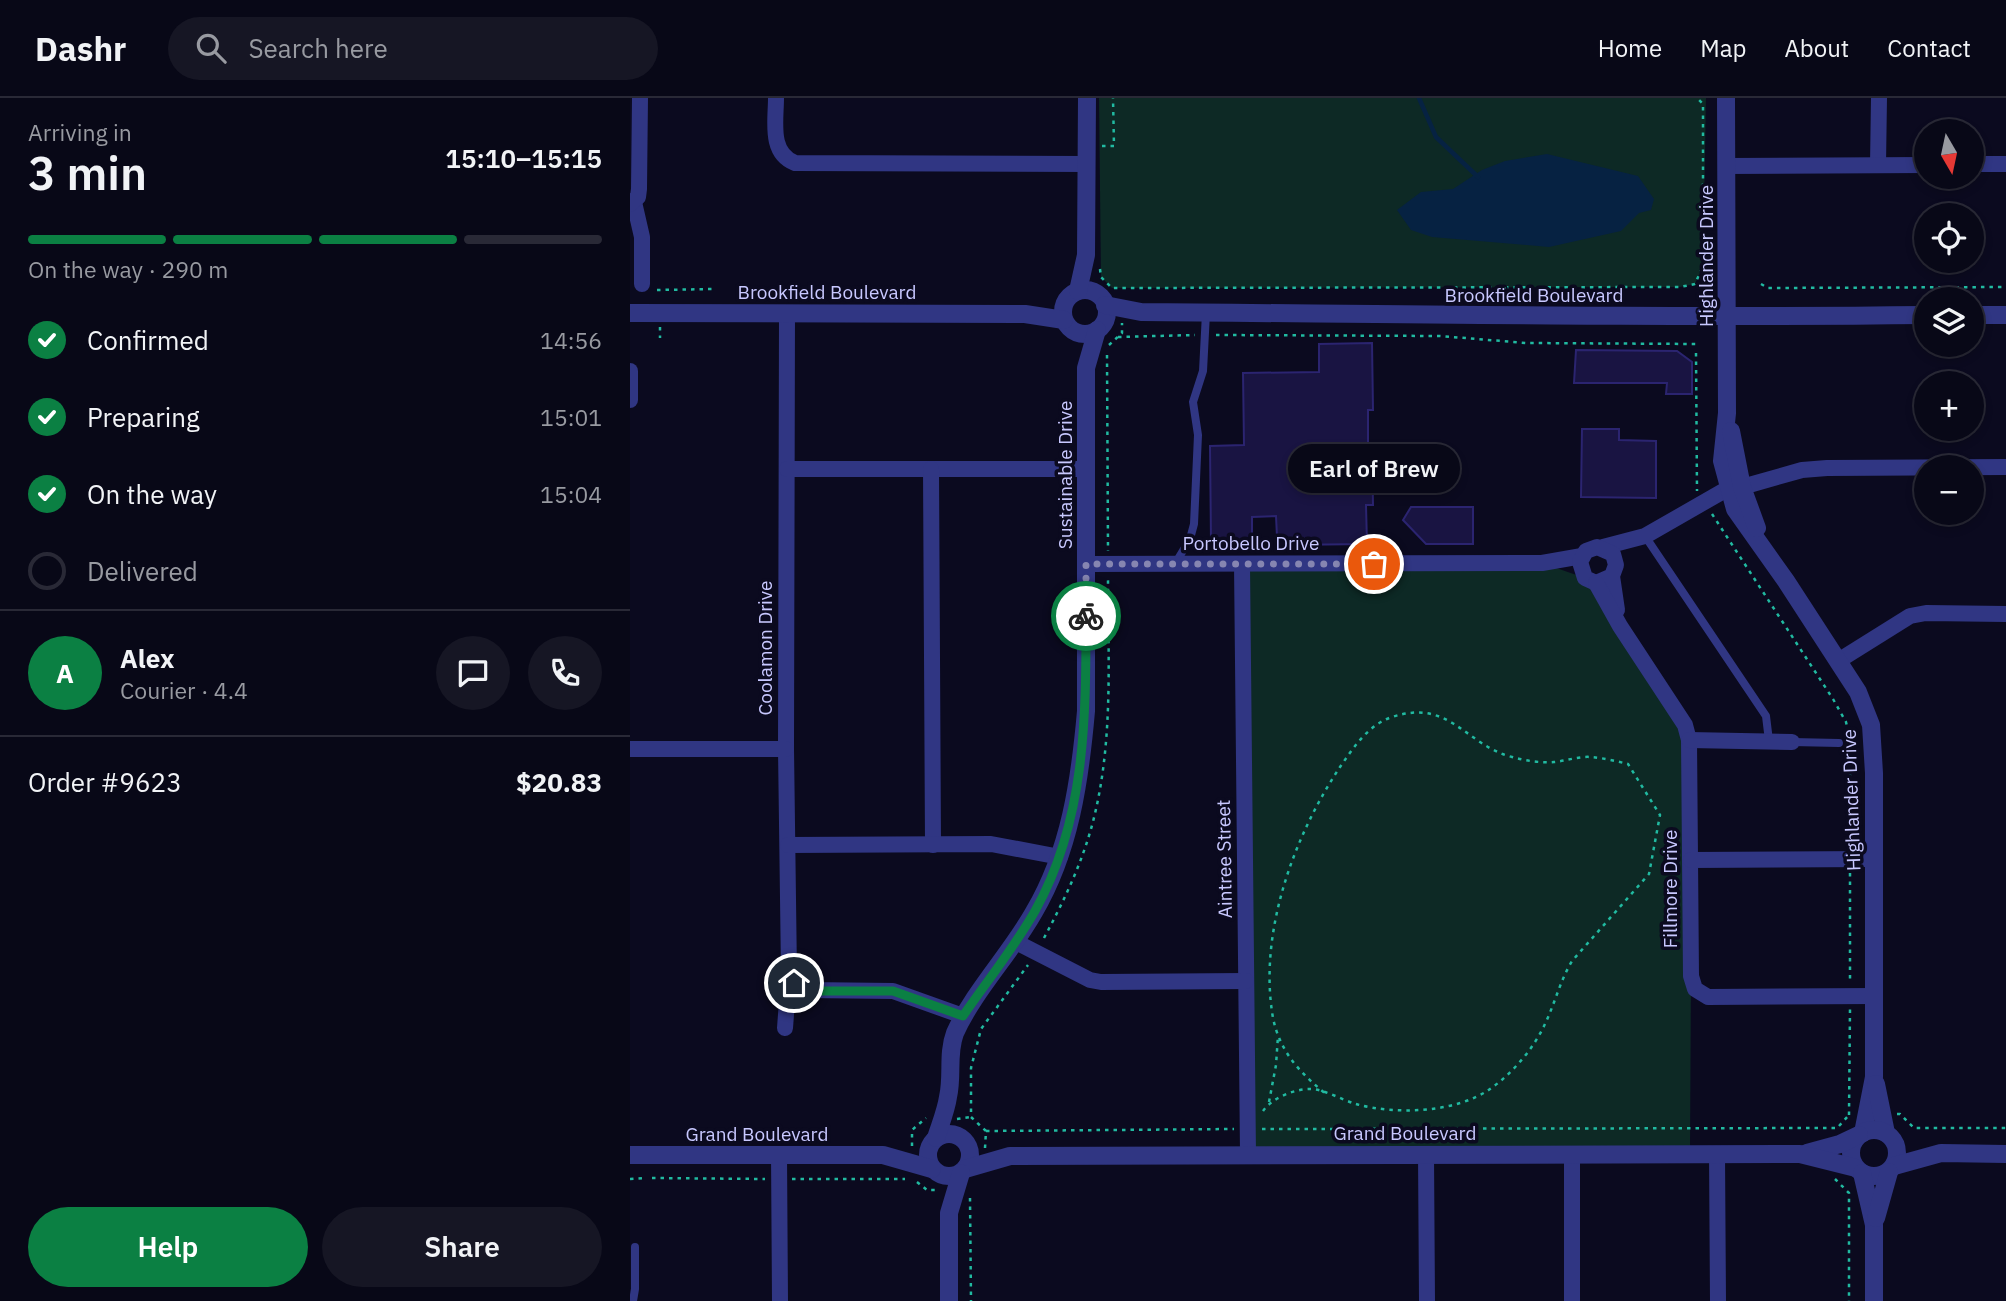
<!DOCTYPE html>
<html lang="en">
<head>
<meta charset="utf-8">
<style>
	body { margin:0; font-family:"IBM Plex Sans",sans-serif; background:#161624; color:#f1f3f6; height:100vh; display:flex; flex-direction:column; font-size:26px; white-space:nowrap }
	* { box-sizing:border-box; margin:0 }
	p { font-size:23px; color:#989aa1 }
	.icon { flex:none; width:38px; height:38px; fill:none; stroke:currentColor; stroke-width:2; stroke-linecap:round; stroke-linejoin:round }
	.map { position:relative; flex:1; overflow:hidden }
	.panel { display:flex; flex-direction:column; background:#080817; width:630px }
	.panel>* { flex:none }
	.needle { width:46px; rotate:171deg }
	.buttons { position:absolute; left:1284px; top:21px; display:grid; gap:14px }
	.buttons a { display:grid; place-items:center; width:70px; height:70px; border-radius:50%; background:#080817; box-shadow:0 4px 10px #0003,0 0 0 2px #292936; font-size:35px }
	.pin { position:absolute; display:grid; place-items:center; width:60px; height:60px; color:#fff; margin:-30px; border:4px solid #fff; border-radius:50%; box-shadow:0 2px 7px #0007 }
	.courier { position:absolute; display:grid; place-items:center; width:70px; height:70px; margin:-35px; border:5px solid #0b8043; border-radius:50%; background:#fff; color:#222; box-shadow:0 2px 9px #0007 }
	.bubble { position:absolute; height:49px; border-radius:24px; background:#080817; box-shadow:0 4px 10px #0003,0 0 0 2px #292936; font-size:23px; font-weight:600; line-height:49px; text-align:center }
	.head em { font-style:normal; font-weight:600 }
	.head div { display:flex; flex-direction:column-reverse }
	.head { display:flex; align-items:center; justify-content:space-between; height:119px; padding:0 28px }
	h1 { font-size:46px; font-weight:600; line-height:52px }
	.bar { display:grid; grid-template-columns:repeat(4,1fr); gap:10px 7px; align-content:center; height:84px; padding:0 28px }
	.bar i { height:9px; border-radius:5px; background:#292936 }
	.bar .current { background:#0b8043 }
	.bar p { grid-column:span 4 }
	.line { display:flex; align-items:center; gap:18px; padding:0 28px; border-top:2px solid #292936 }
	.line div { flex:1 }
	.round { display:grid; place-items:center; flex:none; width:74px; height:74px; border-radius:37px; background:#161624 }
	ol { padding:0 28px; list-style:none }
	li { display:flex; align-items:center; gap:21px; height:77px }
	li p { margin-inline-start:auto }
	li .icon { padding:7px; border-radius:50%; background:#0b8043; color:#fff; stroke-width:4 }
	li:last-child { color:#989aa1 }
	li i { width:38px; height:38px; border:4px solid #292936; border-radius:50% }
	.primary-button { display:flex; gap:14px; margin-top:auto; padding:14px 28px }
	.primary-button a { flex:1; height:80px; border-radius:42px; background:#0b8043; color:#fff; font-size:28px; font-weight:600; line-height:80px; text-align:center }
	.primary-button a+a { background:#161624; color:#f1f3f6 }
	header { display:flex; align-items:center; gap:42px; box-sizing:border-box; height:98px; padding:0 35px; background:#080817; border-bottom:2px solid #292936 }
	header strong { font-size:33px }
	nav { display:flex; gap:38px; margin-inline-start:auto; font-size:24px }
	.search { width:490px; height:63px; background:#161624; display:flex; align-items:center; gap:18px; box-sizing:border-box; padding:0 24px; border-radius:38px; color:#989aa1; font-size:26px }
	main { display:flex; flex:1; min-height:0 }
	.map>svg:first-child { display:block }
</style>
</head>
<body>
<header>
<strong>Dashr</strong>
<div class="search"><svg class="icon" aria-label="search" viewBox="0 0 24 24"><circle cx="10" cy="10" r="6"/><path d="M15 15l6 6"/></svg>Search here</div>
<nav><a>Home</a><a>Map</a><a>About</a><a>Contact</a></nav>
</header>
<main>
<section class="panel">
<div class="head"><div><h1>3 min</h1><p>Arriving in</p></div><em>15:10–15:15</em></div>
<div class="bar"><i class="current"></i><i class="current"></i><i class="current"></i><i></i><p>On the way · 290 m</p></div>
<ol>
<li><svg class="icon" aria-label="check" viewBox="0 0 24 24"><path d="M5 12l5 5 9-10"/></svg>Confirmed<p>14:56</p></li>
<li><svg class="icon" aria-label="check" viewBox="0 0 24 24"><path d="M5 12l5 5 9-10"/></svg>Preparing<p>15:01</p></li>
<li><svg class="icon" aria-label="check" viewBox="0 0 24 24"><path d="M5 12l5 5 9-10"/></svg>On the way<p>15:04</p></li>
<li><i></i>Delivered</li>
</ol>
<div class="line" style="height:126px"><b class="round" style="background:#0b8043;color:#fff">A</b><div><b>Alex</b><p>Courier · 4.4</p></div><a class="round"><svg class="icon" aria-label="chat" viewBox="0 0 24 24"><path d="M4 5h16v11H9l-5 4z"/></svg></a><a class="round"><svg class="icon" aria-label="phone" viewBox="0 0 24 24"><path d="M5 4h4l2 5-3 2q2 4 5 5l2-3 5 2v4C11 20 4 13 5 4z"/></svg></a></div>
<div class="line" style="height:91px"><div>Order #9623</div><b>$20.83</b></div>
<div class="primary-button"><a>Help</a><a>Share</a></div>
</section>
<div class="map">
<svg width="1376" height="1203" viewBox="0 0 1376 1203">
	<rect width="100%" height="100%" fill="#0b0a1f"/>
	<g fill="#0d2925">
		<polygon points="469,0 1076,0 1073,168 1065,186 1050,189 482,190 471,179"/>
		<polygon points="912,465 955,480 1055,627 1061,878 1060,1056 618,1056 612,466"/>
	</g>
	<polygon fill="#062242" points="917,56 1008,78 1024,101 1021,112 1009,115 991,133 919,149 802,139 781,132 767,112 791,94 823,91 852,72 875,63"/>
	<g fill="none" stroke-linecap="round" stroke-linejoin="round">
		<polyline stroke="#062242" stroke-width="4.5" points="789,0 806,39 848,79"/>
	</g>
	<g fill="#191442" stroke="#2b2470" stroke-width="2">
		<polygon points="742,245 743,312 738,312 738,347 742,347 743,407 736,407 737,446 655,447 647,439 646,418 622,419 622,442 581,443 580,348 614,347 613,275 689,274 689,246"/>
		<polygon points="946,252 1047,253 1062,264 1062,296 1036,296 1037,285 944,285"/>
		<polygon points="952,331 989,331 989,342 1026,343 1026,400 951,399"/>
		<polygon points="781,409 843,409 843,446 796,446 773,422"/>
	</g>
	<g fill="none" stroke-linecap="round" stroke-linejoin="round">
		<g stroke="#21baa1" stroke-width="2.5" stroke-dasharray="3.5 5" stroke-linecap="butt">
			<polyline points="472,48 484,48 483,0"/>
			<polyline points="470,171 471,179 482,190 1050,189 1065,186 1073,168 1073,6 1067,0"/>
			<polyline points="1131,186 1138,190 1376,189"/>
			<polyline points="27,192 83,191"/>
			<polyline points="30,229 30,240"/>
			<polyline points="586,237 810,238 896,245 1066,246"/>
			<polyline points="488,239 565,237"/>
			<polyline points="479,247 492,235 492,225"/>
			<polyline points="1066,255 1067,393"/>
			<polyline points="477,257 478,453"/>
			<polyline points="1082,416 1203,601 1216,624 1220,642"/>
			<polyline points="1220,649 1220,747"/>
			<polyline points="1220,775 1220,884"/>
			<path d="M414,840C436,799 456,757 466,711C483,636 478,557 478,481"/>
			<polyline points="639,1004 646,967 648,938"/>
			<path d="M633,1013C642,1000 664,991 680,991C694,991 712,1002 726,1006C765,1017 826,1015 860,991C882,976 904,950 915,926C925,905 930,883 942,863L1019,776L1030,717L998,666C986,663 973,660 961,659C949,658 936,663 924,664C911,665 896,663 882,659C835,647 820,600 762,619C738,627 724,649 710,669C664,738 628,835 643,920C650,954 670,975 696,996"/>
			<polyline points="1267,1016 1270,1016 1284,1030 1376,1030"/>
			<polyline points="1219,1017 1220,911"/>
			<polyline points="327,1021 341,1019"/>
			<polyline points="1209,1028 1219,1017"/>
			<polyline points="632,1031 1206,1030"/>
			<polyline points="356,1033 604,1031"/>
			<polyline points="282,1048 282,1032 296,1020"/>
			<polyline points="355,1050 356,1033 341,1019 341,970 351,931 398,867"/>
			<polyline points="22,1080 135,1081"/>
			<polyline points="0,1081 14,1080"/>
			<polyline points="162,1081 275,1081"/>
			<polyline points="1205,1081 1219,1095 1219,1203"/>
			<polyline points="287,1084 297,1092 309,1092"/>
			<polyline points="340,1100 341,1203"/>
		</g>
		<g stroke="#303683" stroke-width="8">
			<polyline points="1015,438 1136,618 1139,643"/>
			<polyline points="545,466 560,441 564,426 568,337 563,304 573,273 576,215"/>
			<polyline points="1162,644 1209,645"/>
			<polyline points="3,1203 5,1191 5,1149"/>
		</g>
		<g stroke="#303683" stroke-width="16">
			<path d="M146,0C146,23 139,55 165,65L457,66"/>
			<polyline points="1342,66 1376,66"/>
			<polyline points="1248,67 1249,0"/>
			<polyline points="1096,68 1297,67"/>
			<polyline points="4,104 12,139 12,186"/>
			<polyline points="0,106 8,99 9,91 10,0"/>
			<polyline points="157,215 156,651 159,875 167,888 176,892 263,893 333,918"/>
			<polyline points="0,273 0,302"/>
			<polyline points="157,371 457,371"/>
			<polyline points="301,371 303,747"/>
			<polyline points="1112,389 1172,372 1197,370 1376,369"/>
			<polyline points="973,449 1015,438 1097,391"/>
			<polyline points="456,466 912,465 952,458"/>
			<polyline points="612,466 618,1056"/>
			<polyline points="982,478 966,485 955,480 950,464 956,453 967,449 983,456 986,467 982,478 987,512"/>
			<polyline points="966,485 990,528 1055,627 1059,642 1061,878 1065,891 1078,899 1244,898"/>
			<polyline points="1208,563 1280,518 1296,515 1376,516"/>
			<polyline points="1059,642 1162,644"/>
			<polyline points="0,651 156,651"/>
			<polyline points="158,747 361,746 430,759"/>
			<polyline points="1061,762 1244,761"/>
			<polyline points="386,844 460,882 471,884 616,883"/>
			<polyline points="155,930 157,903 164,885"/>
			<polyline points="149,1056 150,1203"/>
			<polyline points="796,1056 797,1203"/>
			<polyline points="942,1056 942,1203"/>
			<polyline points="1087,1056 1088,1203"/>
		</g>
		<g stroke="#303683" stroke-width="18">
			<polyline points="1096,0 1097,315 1092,363 1105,411 1156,483 1228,594 1241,627 1244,675 1244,979 1233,1035"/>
			<circle cx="455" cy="214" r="22"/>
			<polyline points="448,193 456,157 457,0"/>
			<path d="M475,207L511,214C773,216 1035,220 1297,217"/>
			<polyline points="0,215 395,216 434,222"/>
			<polyline points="1342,217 1376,217"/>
			<polyline points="1101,333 1112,389 1127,430"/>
			<polyline points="1246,986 1256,1035"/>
			<circle cx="1244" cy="1055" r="23"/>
			<circle cx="319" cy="1057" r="21"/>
			<path d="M306,1040C310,1027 316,1013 318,999C323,978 317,956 325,935C344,893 381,855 404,814C440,753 450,682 456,613V270L467,232"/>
			<polyline points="1177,1055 1210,1046 1229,1037"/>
			<polyline points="0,1057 253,1057 302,1071"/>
			<polyline points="1264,1068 1311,1055 1376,1056"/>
			<polyline points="335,1071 380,1058 1170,1056 1226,1070"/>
			<polyline points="1232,1075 1244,1127 1244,1203"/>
			<polyline points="1246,1120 1259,1074"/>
			<polyline points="319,1203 319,1115 331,1075"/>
		</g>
	</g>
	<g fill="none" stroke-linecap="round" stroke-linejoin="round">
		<polyline stroke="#8686b1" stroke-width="7" stroke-dasharray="0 12.6" points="456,518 456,466 744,466"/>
		<path stroke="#0b8043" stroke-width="9" d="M164,885L181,893H263L333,918C357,883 384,850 405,813C456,722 456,619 456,518"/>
	</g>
	<g text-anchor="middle" stroke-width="7" stroke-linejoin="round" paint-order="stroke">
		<g font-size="19" fill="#c8c8ff" stroke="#0b0a1f">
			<text transform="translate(1076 158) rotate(-90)" y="7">Highlander Drive</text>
			<text x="197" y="201">Brookfield Boulevard</text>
			<text x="904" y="204">Brookfield Boulevard</text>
			<text transform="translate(435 377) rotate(-90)" y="7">Sustainable Drive</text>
			<text x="621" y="452">Portobello Drive</text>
			<text transform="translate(135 550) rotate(-90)" y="7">Coolamon Drive</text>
			<text transform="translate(1221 702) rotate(-92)" y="7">Highlander Drive</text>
			<text transform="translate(594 761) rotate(-91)" y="7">Aintree Street</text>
			<text transform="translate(1040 791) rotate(-90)" y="7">Fillmore Drive</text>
			<text x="775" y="1042">Grand Boulevard</text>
			<text x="127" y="1043">Grand Boulevard</text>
		</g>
	</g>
</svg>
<div class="buttons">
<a><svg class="needle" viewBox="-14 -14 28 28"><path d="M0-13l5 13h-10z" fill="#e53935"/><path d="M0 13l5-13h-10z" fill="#989aa1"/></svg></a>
<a><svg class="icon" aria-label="locate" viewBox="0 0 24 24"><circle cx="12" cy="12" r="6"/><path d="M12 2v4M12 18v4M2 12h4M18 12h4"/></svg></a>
<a><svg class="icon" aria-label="layers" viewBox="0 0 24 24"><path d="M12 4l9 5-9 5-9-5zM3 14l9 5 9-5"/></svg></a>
<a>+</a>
<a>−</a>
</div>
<div class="pin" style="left:744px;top:466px;background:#ea580c"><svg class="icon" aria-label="bag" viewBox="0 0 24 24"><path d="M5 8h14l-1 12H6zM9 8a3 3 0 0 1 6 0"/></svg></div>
<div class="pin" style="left:164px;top:885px;background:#1f2937"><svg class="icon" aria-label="home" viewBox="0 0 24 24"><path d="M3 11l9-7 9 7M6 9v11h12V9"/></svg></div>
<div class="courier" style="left:456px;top:518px"><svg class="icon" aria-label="bike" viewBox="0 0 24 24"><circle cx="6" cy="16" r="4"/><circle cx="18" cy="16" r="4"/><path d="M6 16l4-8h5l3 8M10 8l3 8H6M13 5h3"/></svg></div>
<div class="bubble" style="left:658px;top:346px;width:172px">Earl of Brew</div>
</div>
</main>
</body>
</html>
